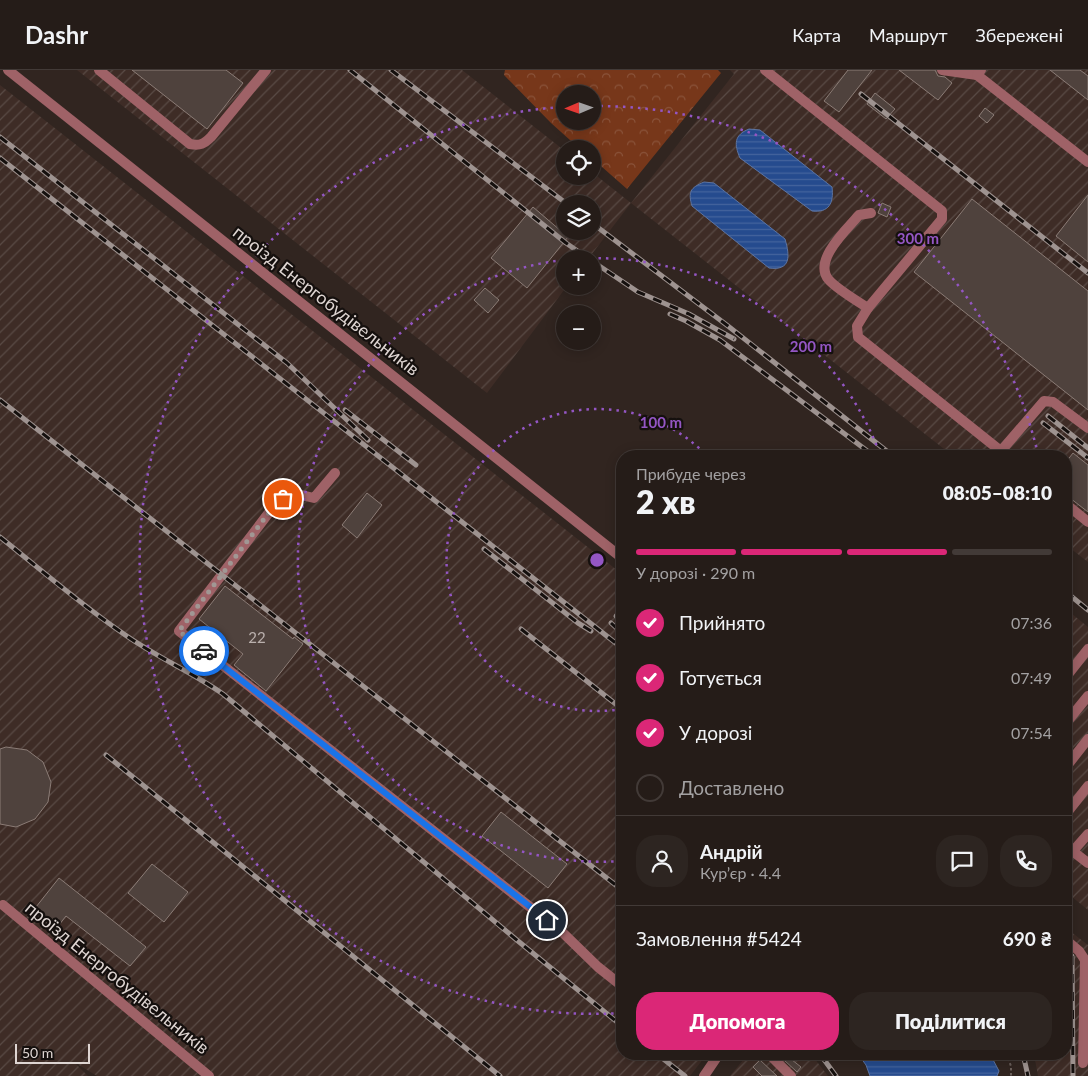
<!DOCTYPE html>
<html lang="uk">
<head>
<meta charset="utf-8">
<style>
	body { margin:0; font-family:Lato,sans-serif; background:#2d2521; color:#f1f3f6; height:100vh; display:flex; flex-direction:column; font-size:19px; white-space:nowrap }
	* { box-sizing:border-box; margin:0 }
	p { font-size:16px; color:#a3a1a2 }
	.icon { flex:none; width:28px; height:28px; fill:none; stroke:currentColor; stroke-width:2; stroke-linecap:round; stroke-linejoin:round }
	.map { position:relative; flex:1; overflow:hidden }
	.details { position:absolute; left:616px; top:380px; width:456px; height:610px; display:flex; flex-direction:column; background:#251c18; border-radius:20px; box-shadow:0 2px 12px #0003,0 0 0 1px #423a37 }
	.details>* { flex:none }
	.needle { width:32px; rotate:268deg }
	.fabs { position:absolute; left:556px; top:15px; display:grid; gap:10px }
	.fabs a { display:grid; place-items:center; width:45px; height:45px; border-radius:50%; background:#251c18; box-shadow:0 2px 12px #0003,0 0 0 1px #423a37; font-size:25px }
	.scale { position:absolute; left:15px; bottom:12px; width:75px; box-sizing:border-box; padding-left:5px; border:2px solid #ded5d2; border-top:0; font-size:14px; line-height:18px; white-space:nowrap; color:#ded5d2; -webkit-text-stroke:4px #15100e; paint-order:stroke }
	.pin { position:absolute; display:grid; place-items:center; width:42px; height:42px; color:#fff; margin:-21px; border:2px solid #fff; border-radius:50%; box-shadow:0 1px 5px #0007 }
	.courier { position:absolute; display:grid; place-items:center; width:50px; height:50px; margin:-25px; border:4px solid #1a73e8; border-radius:50%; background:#fff; color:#222; box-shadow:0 1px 6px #0007 }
	.head em { font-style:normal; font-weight:800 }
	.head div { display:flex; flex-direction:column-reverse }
	.head { display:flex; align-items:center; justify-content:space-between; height:85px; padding:0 20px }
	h1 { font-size:32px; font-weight:800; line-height:38px }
	.bar { display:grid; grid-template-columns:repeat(4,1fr); gap:8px 5px; align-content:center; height:60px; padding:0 20px }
	.bar i { height:6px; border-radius:4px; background:#423a37 }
	.bar .on { background:#db2777 }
	.bar p { grid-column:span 4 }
	.line { display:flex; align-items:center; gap:12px; padding:0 20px; border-top:1px solid #423a37 }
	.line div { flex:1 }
	.round { display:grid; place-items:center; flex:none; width:52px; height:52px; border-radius:20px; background:#2d2521 }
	ol { padding:0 20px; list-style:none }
	li { display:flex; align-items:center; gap:15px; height:55px }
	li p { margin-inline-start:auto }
	li .icon { padding:5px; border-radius:50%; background:#db2777; color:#fff; stroke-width:4 }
	li:last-child { color:#a3a1a2 }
	li i { width:28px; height:28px; border:2px solid #423a37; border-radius:50% }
	.action { display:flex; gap:10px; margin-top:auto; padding:10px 20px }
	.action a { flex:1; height:58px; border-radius:20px; background:#db2777; color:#fff; font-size:20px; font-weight:800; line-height:58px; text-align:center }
	.action a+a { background:#2d2521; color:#f1f3f6 }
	header { display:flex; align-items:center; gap:30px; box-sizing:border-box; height:70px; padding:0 25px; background:#251c18; border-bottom:1px solid #423a37 }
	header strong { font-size:24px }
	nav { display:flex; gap:28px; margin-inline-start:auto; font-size:18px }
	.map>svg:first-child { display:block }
</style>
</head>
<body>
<header>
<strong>Dashr</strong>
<nav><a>Карта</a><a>Маршрут</a><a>Збережені</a></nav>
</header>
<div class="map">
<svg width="1088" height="1006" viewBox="0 0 1088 1006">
	<defs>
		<pattern id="industrial-furrows" width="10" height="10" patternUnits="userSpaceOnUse" patternTransform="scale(1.25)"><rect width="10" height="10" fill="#3e2c26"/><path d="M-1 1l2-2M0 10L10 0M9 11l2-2" fill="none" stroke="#594a45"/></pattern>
		<pattern id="forest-crowns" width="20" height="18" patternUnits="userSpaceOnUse" patternTransform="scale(1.25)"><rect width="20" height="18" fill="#77371a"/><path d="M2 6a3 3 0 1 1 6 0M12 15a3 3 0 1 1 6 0" fill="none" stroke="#8a533a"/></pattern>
		<pattern id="water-rules" width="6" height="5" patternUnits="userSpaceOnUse" patternTransform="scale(1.25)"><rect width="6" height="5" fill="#254b8e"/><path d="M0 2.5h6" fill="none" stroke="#44649d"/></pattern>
	</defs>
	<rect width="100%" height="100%" fill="#312520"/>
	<g fill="url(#industrial-furrows)" fill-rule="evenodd">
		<path d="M77,0H462L565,81V106H592L593,103L631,133L734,4L730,0H1088V492L1066,475V386H953L631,133L588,189H565V216H567L487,323ZM565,134H592V161H565Z"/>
		<polygon points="0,15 622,504 622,984 707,984 690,1006 97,1006 74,992 88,1006 0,1006"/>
		<polygon points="1066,539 1088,557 1088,840 1066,822"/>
		<polygon points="1066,858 1088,875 1088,1006 1038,1006 1034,984 1066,984"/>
		<polygon points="748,984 811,984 828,1006 730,1006"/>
	</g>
	<path fill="url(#forest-crowns)" fill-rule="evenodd" d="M505,0H718L721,3L627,119L593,89L592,79H580L551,53L504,5ZM565,24H592V51H565Z"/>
	<g fill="url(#water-rules)" stroke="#5c74a2">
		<path d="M749,59L760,60L832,117C834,133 829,143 812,141L740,88C734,74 734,65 749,59Z"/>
		<path d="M704,112L714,113L785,169C790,186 791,201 769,198L692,136C688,122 690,118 704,112Z"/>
		<polygon points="858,984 990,984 999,1001 997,1006 870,1006 866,995"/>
	</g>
	<g fill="#4f423d" stroke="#8b7c76">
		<polygon points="132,0 226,0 243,13 207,59"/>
		<polygon points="848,0 872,0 839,42 824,31"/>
		<polygon points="899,0 935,0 938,6 945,7 952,13 938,30"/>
		<polygon points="1050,0 1080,0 1088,6 1088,30"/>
		<polygon points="875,23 895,39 886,49 867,34"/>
		<polygon points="985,38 994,45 987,53 979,46"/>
		<polygon points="1088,125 1088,192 1056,166"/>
		<polygon points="972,129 1088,221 1088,340 914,202"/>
		<polygon points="882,133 891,137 887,147 878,143"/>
		<polygon points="533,137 568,167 527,218 491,188"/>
		<polygon points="485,218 499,230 488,243 474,230"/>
		<polygon points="1073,383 1088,395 1088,442 1066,425 1066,392"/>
		<polygon points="367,423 382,435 357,468 342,455"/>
		<polygon points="225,516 293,569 294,567 303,574 266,621 234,595 243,584 199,549"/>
		<polygon points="6,677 27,680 43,692 51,712 48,732 35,749 16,757 0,754 0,679"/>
		<polygon points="501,742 567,794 548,818 482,766"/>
		<polygon points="152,794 188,822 164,852 128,823"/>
		<polygon points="59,808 146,877 130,896 66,846 55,860 32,842"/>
		<polygon points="787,986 801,997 797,1002 784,990"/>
		<polygon points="760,990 777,1006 762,1006 753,997"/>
	</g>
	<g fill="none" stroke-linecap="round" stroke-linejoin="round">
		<polyline stroke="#6a5f5a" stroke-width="2" stroke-dasharray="2.5 2.5" stroke-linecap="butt" points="1006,984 1011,996 1011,1006"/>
		<g stroke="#9f6267" stroke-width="10">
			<polyline points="8,0 622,488"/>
			<path d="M99,0L190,74C200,76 204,74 211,67L266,0"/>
			<polyline points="765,0 942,141 942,149 868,238 857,256 858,267 1007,386"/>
			<polyline points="942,0 977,5"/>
			<polyline points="981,0 977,5 1088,92"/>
			<path d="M868,238C857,231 837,219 829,210C812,191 847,159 859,145L871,143"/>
			<polyline points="1001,381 1044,331 1053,332 1088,358"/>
			<polyline points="335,403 314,428 293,423 274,436 179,561 562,862 598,897 622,916"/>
			<polyline points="1066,434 1088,452"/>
			<polyline points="1066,607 1088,579"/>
			<polyline points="1066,653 1088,626"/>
			<polyline points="1066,697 1088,669"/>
			<polyline points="1066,744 1088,716"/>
			<polyline points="1066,776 1088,793"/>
			<polyline points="1066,785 1073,781 1088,764"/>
			<polyline points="3,835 209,1006"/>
			<polyline points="1066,870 1079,881 1085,890 1083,993"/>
			<polyline points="769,984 791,1006"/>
			<polyline points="704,1006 719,984"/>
		</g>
		<defs>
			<g id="rail">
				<polyline points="350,0 566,173 589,189"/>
				<polyline points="391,0 567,134"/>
				<polyline points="861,24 1088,203"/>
				<polyline points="0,67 287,293 368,370"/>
				<polyline points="0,88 622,578"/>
				<polyline points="592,153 728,256 893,386"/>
				<polyline points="592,191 638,222 689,244 734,269"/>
				<polyline points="670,244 686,251 720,270 874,386"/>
				<polyline points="0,330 622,820"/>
				<polyline points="345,340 416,395"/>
				<polyline points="1048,346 1088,378"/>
				<polyline points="1043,353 1088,388"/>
				<path d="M0,467C40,499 79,533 121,562C154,586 190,601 223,624L518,871L622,956"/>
				<polyline points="484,479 578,553 591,561"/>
				<polyline points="1066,522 1088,540"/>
				<polyline points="616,546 622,551"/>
				<polyline points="611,553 622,563"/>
				<polyline points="521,559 622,639"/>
				<polyline points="106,685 500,1006"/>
				<polyline points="1072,886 1073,1006"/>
				<polyline points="657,984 685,1006"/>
				<polyline points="820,984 836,1006"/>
				<polyline points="1023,984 1028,1006"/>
			</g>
		</defs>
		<use href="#rail" stroke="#9e9390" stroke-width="5"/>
		<use href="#rail" stroke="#15100e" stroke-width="3" stroke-dasharray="9" stroke-linecap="butt"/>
	</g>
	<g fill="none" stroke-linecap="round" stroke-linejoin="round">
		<polyline stroke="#a19794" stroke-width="5" stroke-dasharray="0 9" points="204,581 179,561 274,436 283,429"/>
		<polyline stroke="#1a73e8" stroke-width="6" points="204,581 547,850"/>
	</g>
	<g fill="none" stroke="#9456c4" stroke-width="2.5" stroke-dasharray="2.5 5">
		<path d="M622 639A151 151 0 1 1 707 386"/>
		<path d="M621 791A302 302 0 0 1 563 190M576 189A302 302 0 0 1 880 384"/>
		<path d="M621 943A454 454 0 0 1 561 37M593 36A454 454 0 0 1 1038 384"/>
	</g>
	<g text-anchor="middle" stroke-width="4.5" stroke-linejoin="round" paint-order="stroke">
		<g font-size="15" fill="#bab0ad">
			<text x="257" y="573">22</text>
		</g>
		<g font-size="18" fill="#ded5d2" stroke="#15100e">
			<text transform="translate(326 231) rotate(38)" y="6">проїзд Енергобудівельників</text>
			<text transform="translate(117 908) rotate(39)" y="6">проїзд Енергобудівельників</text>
		</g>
	</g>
	<circle cx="597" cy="490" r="8" fill="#9456c4" stroke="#15100e" stroke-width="2.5"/>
	<g font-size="15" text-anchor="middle" font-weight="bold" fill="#9456c4" stroke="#15100e" stroke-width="4.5" stroke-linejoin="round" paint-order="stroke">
		<text x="918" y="174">300 m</text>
		<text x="811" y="282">200 m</text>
		<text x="661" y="358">100 m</text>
	</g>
</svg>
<div class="fabs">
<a><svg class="needle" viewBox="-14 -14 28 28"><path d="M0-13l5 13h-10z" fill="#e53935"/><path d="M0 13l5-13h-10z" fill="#a3a1a2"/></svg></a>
<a><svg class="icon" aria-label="locate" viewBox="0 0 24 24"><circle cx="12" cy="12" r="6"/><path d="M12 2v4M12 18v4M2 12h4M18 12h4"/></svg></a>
<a><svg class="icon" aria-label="layers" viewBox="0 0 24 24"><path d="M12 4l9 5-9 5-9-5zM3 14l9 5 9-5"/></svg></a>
<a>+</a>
<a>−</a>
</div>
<div class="scale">50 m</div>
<div class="pin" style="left:283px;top:429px;background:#ea580c"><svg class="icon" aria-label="bag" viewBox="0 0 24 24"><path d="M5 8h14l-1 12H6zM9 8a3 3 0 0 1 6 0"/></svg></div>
<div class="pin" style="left:547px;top:850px;background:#1f2937"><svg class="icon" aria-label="home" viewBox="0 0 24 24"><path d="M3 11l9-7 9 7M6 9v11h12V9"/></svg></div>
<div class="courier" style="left:204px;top:581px"><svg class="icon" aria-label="car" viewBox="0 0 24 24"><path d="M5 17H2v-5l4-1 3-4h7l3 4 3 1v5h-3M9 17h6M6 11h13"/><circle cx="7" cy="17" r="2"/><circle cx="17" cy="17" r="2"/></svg></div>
<section class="details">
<div class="head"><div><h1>2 хв</h1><p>Прибуде через</p></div><em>08:05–08:10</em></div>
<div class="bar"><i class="on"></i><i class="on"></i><i class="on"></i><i></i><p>У дорозі · 290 m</p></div>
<ol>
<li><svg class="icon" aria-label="check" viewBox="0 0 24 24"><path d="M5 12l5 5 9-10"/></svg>Прийнято<p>07:36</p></li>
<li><svg class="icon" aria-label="check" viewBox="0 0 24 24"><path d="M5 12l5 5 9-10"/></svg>Готується<p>07:49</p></li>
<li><svg class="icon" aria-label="check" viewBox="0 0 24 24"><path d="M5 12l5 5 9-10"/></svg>У дорозі<p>07:54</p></li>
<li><i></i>Доставлено</li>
</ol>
<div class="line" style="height:90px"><a class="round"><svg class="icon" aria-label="person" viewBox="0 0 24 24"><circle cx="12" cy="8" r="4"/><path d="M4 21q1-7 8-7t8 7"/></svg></a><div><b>Андрій</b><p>Кур’єр · 4.4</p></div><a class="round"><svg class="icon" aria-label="chat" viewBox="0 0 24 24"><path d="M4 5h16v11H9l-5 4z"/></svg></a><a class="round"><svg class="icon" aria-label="phone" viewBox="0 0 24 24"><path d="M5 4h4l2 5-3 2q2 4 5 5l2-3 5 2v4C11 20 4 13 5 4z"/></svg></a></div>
<div class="line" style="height:65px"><div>Замовлення #5424</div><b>690 ₴</b></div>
<div class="action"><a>Допомога</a><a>Поділитися</a></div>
</section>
</div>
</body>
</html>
